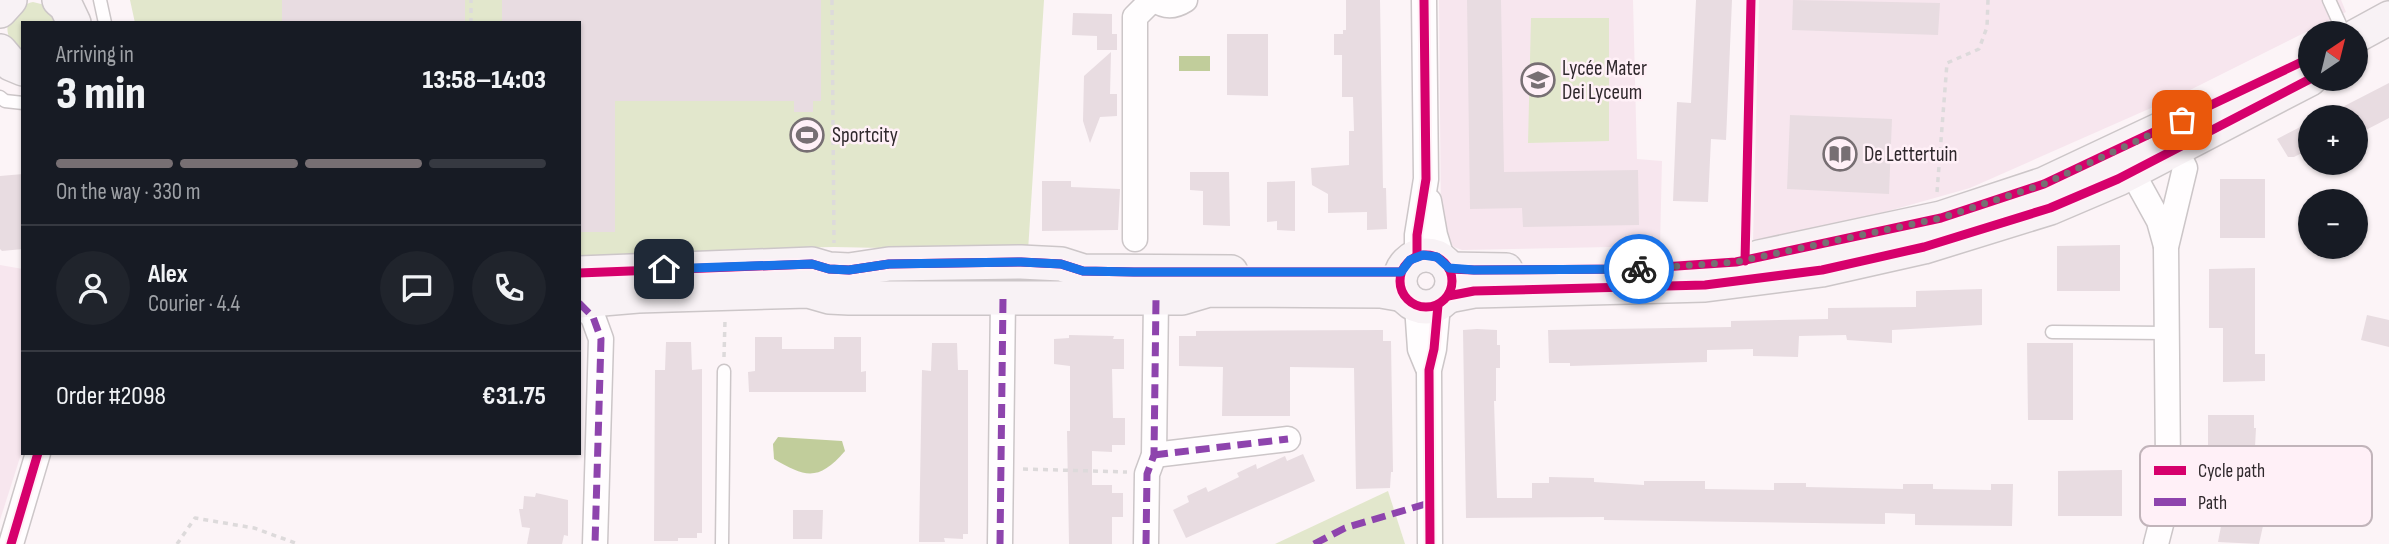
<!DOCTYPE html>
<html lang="en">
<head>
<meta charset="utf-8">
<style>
	body { margin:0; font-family:"Sofia Sans Condensed",sans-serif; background:#20242c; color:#f1f3f6; height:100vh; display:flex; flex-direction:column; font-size:26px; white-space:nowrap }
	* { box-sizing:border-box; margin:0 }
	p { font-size:23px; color:#9ea1a6 }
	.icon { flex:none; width:38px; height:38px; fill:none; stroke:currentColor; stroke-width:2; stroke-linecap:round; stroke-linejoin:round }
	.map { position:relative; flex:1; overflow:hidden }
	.details { position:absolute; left:21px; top:21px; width:560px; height:434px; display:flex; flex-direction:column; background:#171b24; border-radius:0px; box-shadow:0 2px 5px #0004 }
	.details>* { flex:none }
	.needle { width:46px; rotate:35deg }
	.buttons { position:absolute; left:2298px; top:21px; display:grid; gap:14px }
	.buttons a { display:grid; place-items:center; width:70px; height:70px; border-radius:50%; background:#171b24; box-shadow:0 2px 5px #0004; font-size:35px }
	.pin { position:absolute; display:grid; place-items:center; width:60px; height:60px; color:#fff; margin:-30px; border-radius:14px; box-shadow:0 4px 10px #0006 }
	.courier { position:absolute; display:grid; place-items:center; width:70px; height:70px; margin:-35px; border:5px solid #1a73e8; border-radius:50%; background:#fff; color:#222; box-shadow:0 2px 9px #0007 }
	.summary em { font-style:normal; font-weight:800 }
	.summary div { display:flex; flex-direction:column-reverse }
	.summary { display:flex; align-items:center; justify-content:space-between; height:119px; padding:0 35px }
	h1 { font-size:46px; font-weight:800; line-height:52px }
	.bar { display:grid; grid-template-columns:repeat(4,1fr); gap:10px 7px; align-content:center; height:84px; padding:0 35px }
	.bar i { height:9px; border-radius:5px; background:#363941 }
	.bar .active { background:#776f73 }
	.bar p { grid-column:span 4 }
	.line { display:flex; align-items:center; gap:18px; padding:0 35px; border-top:2px solid #363941 }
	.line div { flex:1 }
	.round { display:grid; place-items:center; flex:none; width:74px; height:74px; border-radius:37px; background:#20242c }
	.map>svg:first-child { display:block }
</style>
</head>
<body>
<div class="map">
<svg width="2389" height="544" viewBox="0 0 2389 544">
	<rect width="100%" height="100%" fill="#fcf4f7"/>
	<g fill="#f7e6ee">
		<polygon points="1439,0 1633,0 1637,159 1662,161 1660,246 1462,250 1454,247 1448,241 1441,223"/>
		<polygon points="1759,0 2341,0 2346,12 2176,97 1970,188 1846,223 1753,241"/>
		<polygon points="0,265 23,269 23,448 0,520"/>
	</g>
	<g fill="#e2e7cc">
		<polygon points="130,0 1044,0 1028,251 834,247 737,249 579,258 579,23 135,23"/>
		<path d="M33,2L49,6L62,23H23V57C11,42 0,30 14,14C20,8 24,4 33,2Z"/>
		<polygon points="1531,18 1609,18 1609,141 1528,143"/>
		<polygon points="1388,491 1405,544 1275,544"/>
	</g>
	<g fill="#c1cd9b">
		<rect x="1179" y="56" width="31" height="15"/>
		<path d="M778,437L842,441L845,451C819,481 806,478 774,459L773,444Z"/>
	</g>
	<g fill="#e8dce1">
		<rect x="282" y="0" width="183" height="23"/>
		<polygon points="502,0 821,0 821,101 813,101 813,112 794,112 794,101 615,101 615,232 579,232 579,23 502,23"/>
		<polygon points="1346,0 1380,0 1383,188 1386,188 1387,229 1367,230 1367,212 1328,213 1328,194 1312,185 1311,168 1349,165 1349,131 1354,131 1353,97 1342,97 1342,55 1334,55 1334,34 1343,34 1343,30 1346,30"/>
		<polygon points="1467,0 1501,0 1504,172 1638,170 1639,225 1523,227 1522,208 1470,209"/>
		<polygon points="1696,0 1732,0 1726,140 1711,139 1708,202 1673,201 1677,102 1691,103"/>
		<polygon points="1793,0 1940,3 1938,35 1792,30"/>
		<polygon points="1073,13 1112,14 1112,34 1117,34 1117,50 1097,50 1097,36 1072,35"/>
		<polygon points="1227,34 1268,34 1268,96 1227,95"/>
		<polygon points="1111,52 1110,94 1117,94 1117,116 1100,117 1090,143 1083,121 1084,76"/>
		<polygon points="2389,83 2389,118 2362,132 2359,127 2356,128 2356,117 2323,117"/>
		<polygon points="1790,115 1892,119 1889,194 1787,189"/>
		<polygon points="2310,122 2310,149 2294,157 2288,157 2277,139"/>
		<polygon points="1190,172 1229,172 1230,226 1203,225 1203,191 1190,190"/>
		<polygon points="23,174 23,249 2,251 0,249 0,176"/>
		<rect x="2220" y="179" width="45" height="59"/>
		<polygon points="1042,181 1071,181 1071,187 1120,189 1118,230 1042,231"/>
		<polygon points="1295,181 1295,231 1277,230 1277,221 1267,222 1267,182"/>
		<polygon points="2120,245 2120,291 2057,291 2057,246"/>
		<polygon points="2255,268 2255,354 2265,354 2265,381 2223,382 2223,328 2209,328 2209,269"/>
		<polygon points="1982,289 1982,325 1892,330 1892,343 1847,340 1846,335 1799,336 1798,357 1753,356 1753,349 1707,350 1707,362 1570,366 1570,363 1549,363 1548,330 1731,327 1731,321 1828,319 1828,308 1916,307 1916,291"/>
		<polygon points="2367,315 2389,320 2389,347 2361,340"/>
		<polygon points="1477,329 1497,330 1497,345 1500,345 1500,368 1496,368 1496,401 1494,401 1497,498 1532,498 1532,483 1549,483 1549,477 1594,478 1594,482 1644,485 1644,481 1705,481 1705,489 1774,490 1774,483 1806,483 1806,487 1903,489 1903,484 1933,484 1933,489 1991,490 1991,484 2013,484 2012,526 1915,525 1915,514 1885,513 1885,524 1604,520 1604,517 1466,518 1463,330"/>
		<polygon points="1383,330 1383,341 1391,341 1393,472 1391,472 1390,488 1356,489 1354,368 1290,367 1290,416 1222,416 1223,367 1179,366 1179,336 1196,336 1196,331"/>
		<polygon points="1069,335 1114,336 1113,339 1124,339 1124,369 1112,369 1113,418 1125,418 1125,445 1112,445 1112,452 1092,451 1092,485 1112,485 1112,493 1123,493 1123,517 1112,517 1112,544 1069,544 1067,431 1070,431 1070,366 1054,364 1054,339 1069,338"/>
		<polygon points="755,337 782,337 782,349 834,349 834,337 861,337 861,372 866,371 866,392 749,392 748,372 755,371"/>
		<polygon points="666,342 691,342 692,370 702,369 702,533 697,533 697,538 678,538 678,541 654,541 655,370 665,370"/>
		<polygon points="932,343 957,343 958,370 968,370 968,534 963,534 963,539 944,538 945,542 919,542 922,370 931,371"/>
		<polygon points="2027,343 2073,343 2073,420 2028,420"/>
		<polygon points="2208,415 2254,415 2254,428 2256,428 2254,466 2208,466"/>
		<polygon points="1303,454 1315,481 1186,538 1173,510 1189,502 1187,496 1206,487 1208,492 1239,477 1237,473 1256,464 1257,469 1285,456 1287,461"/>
		<polygon points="2122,470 2122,516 2058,516 2058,471"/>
		<polygon points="536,493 568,500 568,536 564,535 562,544 527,544 530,528 522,527 519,509 523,509 524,496 535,497"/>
		<polygon points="2227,495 2268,503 2259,544 2218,542"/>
		<polygon points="793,510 823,510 822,539 793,539"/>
	</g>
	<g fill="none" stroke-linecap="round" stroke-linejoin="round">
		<defs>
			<g id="lane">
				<polyline points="100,0 105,23"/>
				<polyline points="2329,0 2344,33"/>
				<polyline points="0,97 5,101 23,103"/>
				<polyline points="2052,332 2167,333"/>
				<polyline points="722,544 724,371"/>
			</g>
			<g id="street">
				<path d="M1155,0C1165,7 1174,7 1185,0"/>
				<polyline points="2133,158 2132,172 2159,221 2166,246"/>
				<polyline points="1429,201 1435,235 1443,261"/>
				<polyline points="1135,239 1135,17 1152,0"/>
				<polyline points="1417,257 1417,235 1426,179 1424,0"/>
				<polyline points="579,303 593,317 601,339 595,544"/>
				<polyline points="1417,306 1420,349 1427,366"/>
				<polyline points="1154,455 1288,439"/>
				<polyline points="11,544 38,453"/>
				<polyline points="1000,544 1003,298"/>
				<polyline points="1146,544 1147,474 1154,455 1156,299"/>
				<polyline points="1430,544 1429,370 1434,349 1438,305"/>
				<polyline points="2156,544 2165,509 2168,464 2166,247 2185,168 2169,136"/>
			</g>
			<g id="secondary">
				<polyline points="59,0 66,6 74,23"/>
				<polyline points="0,11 10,0"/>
				<polyline points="2356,36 2389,18"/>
				<polyline points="0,51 11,64 23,69"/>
				<circle cx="1426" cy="281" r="26"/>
				<polyline points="1759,257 1941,218 2044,184 2197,112"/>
				<polyline points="1449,269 1506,270"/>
				<polyline points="579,273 812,264 829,269 849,270 889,264 1021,262 1061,264 1083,271 1231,272"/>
				<polyline points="1448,296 1474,291 1705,285 1822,270 1924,247 2050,208 2118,179 2310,79"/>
				<polyline points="579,301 638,296 808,291 829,297 849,298 1182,298 1209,290 1381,291 1404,295"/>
			</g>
		</defs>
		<use href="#lane" stroke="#ccc6c8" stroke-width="15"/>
		<use href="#street" stroke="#ccc6c8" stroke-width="27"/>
		<use href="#secondary" stroke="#ccc6c8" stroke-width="36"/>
		<g stroke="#dddadb" stroke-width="3.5" stroke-dasharray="5 5" stroke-linecap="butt">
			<polyline points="832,0 834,243"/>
			<polyline points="471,23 471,0"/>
			<polyline points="1937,192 1947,63 1979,49 1987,27 1988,0"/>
			<polyline points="724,357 725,320"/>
			<polyline points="1023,469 1127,472"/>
			<polyline points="177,544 195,518 254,528 298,544"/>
		</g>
		<use href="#lane" stroke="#fffdfe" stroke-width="12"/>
		<use href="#street" stroke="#fffdfe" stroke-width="24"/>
		<use href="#secondary" stroke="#f8f2f5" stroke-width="33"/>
		<g stroke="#8e44ad" stroke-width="7" stroke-dasharray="14 7" stroke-linecap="butt">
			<polyline points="579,303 593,317 601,339 595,544"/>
			<polyline points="1154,455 1288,439"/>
			<polyline points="1000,544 1003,298"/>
			<polyline points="1146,544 1147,474 1154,455 1156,299"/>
			<polyline points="1314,544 1345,528 1429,503"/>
		</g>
		<defs>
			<g id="cycleway">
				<circle cx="1426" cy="281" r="26"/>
				<polyline points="1417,257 1417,235 1426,179 1424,0"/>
				<polyline points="1745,261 1751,0"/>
				<polyline points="1449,269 1474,270 1633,269 1736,262 1941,218 2044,184 2310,58"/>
				<polyline points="579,273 812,264 829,269 849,270 889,264 1021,262 1061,264 1083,271 1134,272 1401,272"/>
				<polyline points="1448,296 1474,291 1705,285 1822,270 1924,247 2050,208 2118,179 2310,79"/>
				<polyline points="11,544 38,453"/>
				<polyline points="1430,544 1429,370 1434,349 1438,305"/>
			</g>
		</defs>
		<use href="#cycleway" stroke="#fff0f7" stroke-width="13"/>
		<use href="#cycleway" stroke="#d6006c" stroke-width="9"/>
	</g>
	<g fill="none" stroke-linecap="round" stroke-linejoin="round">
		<polyline stroke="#776f73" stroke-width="7" stroke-dasharray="0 12.6" points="1639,269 1736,262 1941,218 2044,184 2182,120"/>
		<polyline stroke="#1a73e8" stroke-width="9" points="664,269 812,264 829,269 849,270 889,264 1021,262 1061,264 1083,271 1134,272 1401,272 1410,260 1423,255 1437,257 1449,268 1474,270 1639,269"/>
	</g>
	<defs>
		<symbol id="school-ring" viewBox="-11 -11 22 22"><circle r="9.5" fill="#fff0f7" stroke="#776f73" stroke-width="1.5"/><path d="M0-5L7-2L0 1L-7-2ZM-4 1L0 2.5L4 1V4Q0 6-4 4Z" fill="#776f73"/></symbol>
		<symbol id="stadium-ring" viewBox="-11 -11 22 22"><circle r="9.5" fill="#fff0f7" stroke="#776f73" stroke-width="1.5"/><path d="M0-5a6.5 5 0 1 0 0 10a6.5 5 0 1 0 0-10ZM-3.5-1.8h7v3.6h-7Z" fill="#776f73"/></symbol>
		<symbol id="library-ring" viewBox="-11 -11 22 22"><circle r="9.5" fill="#fff0f7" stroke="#776f73" stroke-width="1.5"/><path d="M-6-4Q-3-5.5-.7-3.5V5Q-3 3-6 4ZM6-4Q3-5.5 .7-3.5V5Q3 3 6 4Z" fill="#776f73"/></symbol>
	</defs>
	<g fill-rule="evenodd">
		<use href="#school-ring" x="1519" y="61" width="38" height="38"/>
		<use href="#stadium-ring" x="788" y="116" width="38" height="38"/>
		<use href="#library-ring" x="1821" y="135" width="38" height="38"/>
	</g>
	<g text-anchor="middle" stroke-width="5" stroke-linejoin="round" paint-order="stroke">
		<g font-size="21" fill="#2f282c" stroke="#fff0f7" text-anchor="start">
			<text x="1562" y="75">Lycée Mater<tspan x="1562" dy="24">Dei Lyceum</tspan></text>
			<text x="832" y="142">Sportcity</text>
			<text x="1864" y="161">De Lettertuin</text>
		</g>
	</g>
	<rect x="2140" y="446" width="232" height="80" rx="10" fill="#fff0f7" stroke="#c1b4ba" stroke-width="2"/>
	<rect x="2154" y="466" width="32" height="9" fill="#d6006c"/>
	<rect x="2154" y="498" width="32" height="8" fill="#8e44ad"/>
	<g font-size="19" fill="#2f282c">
		<text x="2198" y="477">Cycle path</text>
		<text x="2198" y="509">Path</text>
	</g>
</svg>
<div class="buttons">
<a><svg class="needle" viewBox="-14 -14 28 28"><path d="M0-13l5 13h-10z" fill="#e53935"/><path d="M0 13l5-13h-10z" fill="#9ea1a6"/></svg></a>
<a>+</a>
<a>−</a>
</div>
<div class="pin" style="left:2182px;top:120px;background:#ea580c"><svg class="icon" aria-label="bag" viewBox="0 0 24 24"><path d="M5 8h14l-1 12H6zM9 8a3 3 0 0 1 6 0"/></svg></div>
<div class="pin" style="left:664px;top:269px;background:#1f2937"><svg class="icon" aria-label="home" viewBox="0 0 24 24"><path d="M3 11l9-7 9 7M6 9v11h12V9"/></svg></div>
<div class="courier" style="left:1639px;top:269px"><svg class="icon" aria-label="bike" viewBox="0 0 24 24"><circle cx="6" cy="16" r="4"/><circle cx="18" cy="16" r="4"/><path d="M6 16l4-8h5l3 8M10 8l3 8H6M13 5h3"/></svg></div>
<section class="details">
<div class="summary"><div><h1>3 min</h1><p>Arriving in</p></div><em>13:58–14:03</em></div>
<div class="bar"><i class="active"></i><i class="active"></i><i class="active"></i><i></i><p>On the way · 330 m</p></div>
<div class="line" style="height:126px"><a class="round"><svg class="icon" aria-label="person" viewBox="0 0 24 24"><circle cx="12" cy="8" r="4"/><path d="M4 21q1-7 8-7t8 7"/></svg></a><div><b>Alex</b><p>Courier · 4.4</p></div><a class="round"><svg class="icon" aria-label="chat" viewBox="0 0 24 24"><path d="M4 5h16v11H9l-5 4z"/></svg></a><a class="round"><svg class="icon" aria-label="phone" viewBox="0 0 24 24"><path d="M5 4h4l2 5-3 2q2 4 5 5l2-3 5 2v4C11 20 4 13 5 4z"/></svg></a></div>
<div class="line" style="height:91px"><div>Order #2098</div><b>€31.75</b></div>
</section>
</div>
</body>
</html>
